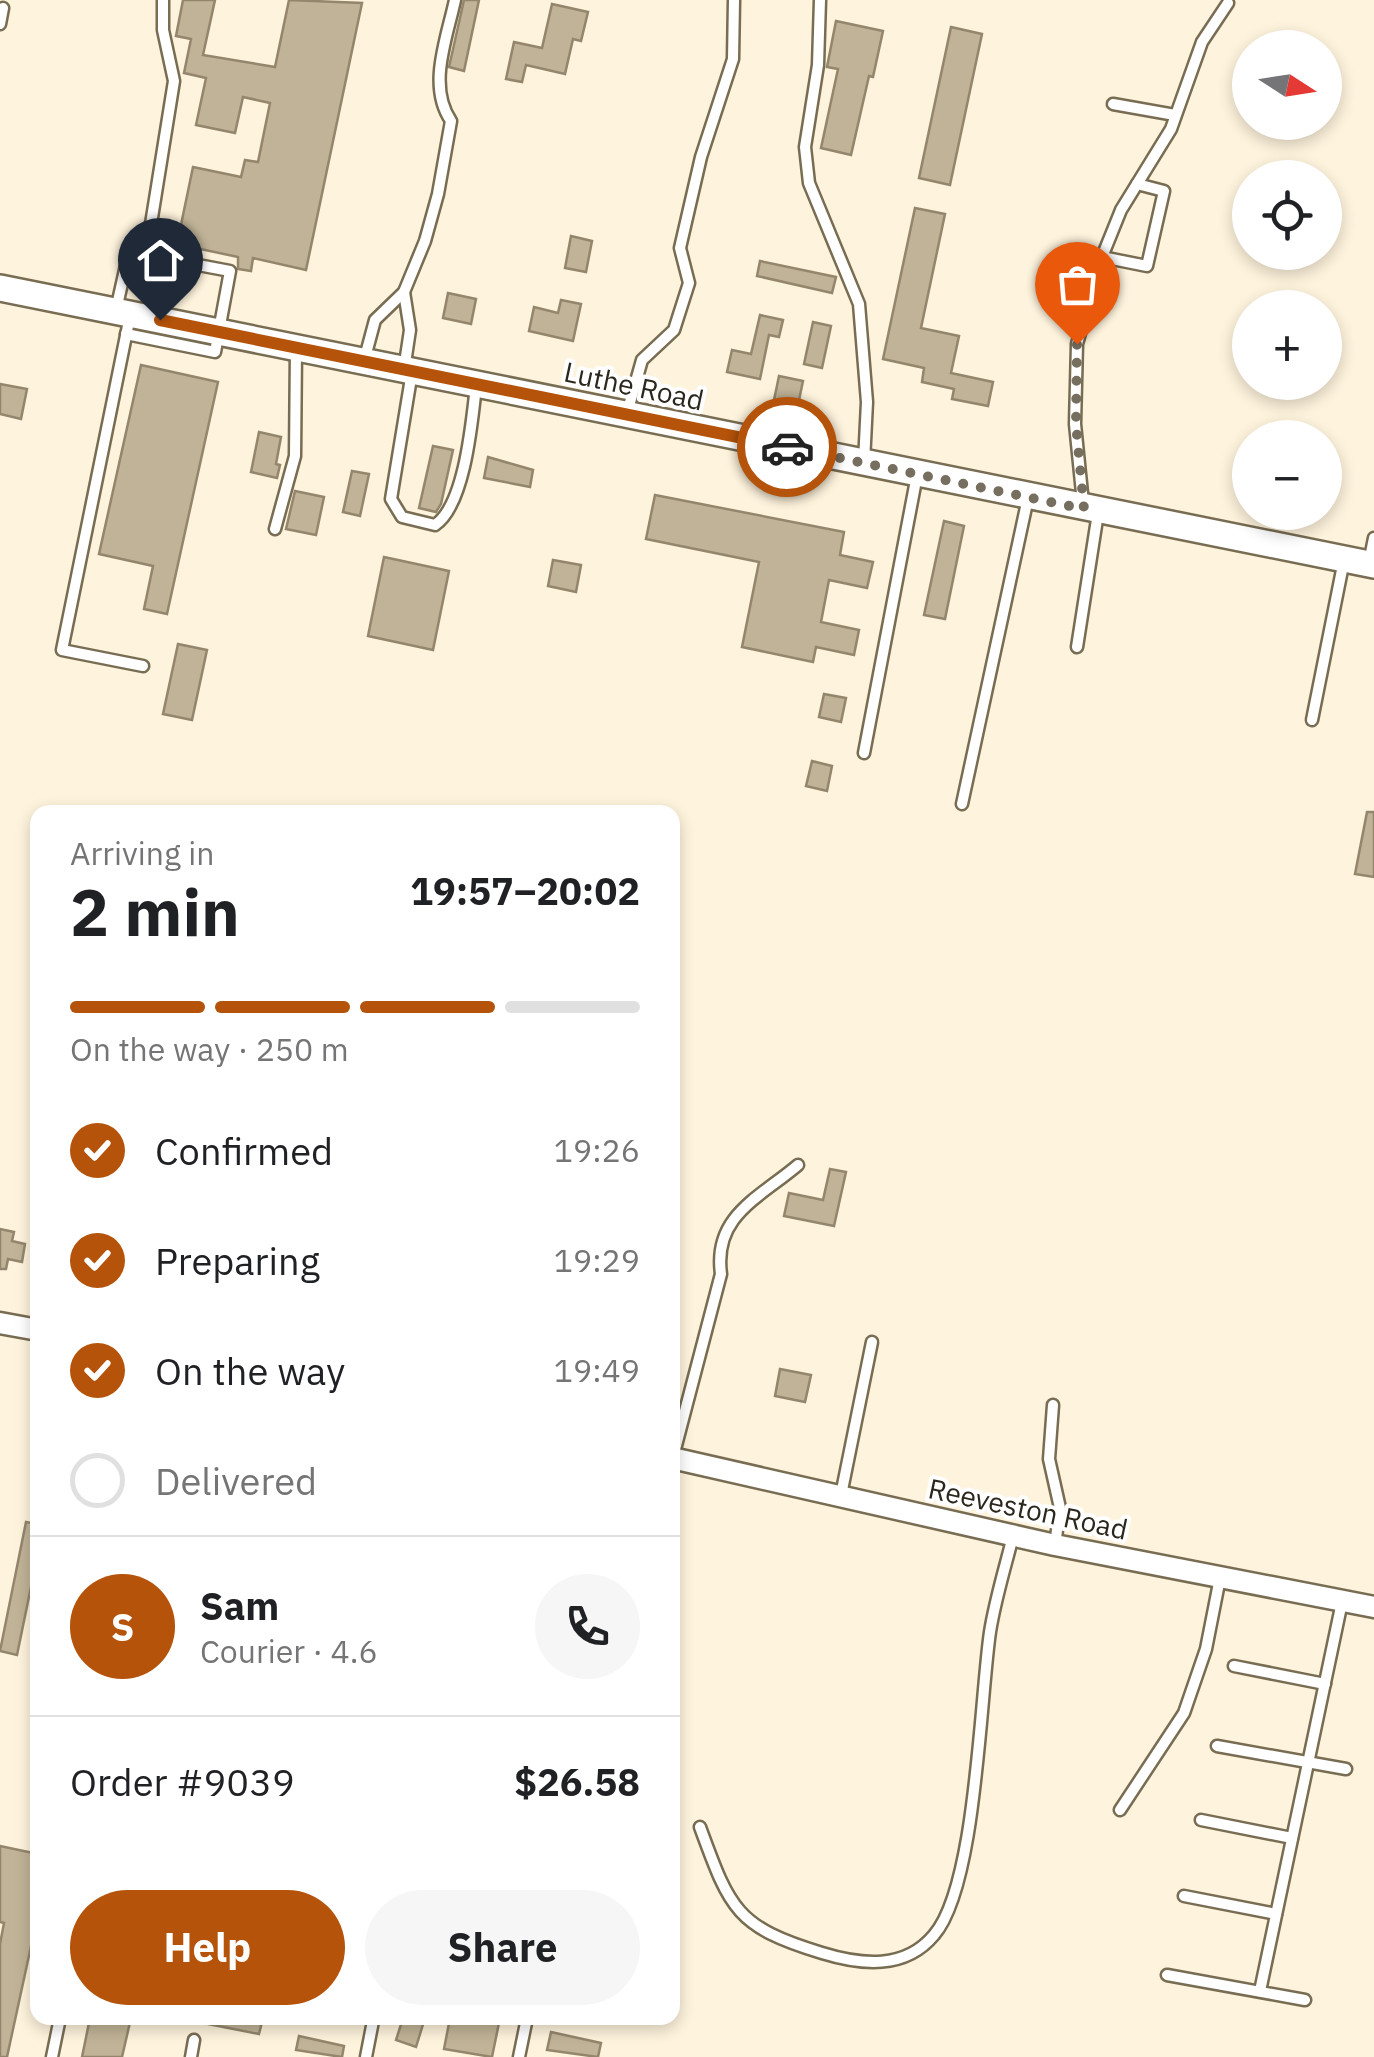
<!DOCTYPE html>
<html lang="en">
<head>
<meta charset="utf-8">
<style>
	body { margin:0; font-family:"IBM Plex Sans",sans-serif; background:#f6f6f6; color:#202124; height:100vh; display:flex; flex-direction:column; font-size:38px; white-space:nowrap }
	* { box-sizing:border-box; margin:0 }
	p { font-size:32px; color:#757577 }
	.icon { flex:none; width:55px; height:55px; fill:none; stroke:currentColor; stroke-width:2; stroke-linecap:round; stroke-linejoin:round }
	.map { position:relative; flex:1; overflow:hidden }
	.drawer { position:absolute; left:30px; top:805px; width:650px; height:1220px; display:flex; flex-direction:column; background:#fff; border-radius:20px; box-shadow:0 5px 15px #0003 }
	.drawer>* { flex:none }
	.needle { width:65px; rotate:102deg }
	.fabs { position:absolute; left:1232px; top:30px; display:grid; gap:20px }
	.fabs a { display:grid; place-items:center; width:110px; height:110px; border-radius:50%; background:#fff; box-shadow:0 5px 15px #0003; font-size:50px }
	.pin { position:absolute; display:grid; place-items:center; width:85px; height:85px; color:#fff; margin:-102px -42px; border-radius:50% 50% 50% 0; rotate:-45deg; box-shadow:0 0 10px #0007 }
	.pin .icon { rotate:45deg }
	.courier { position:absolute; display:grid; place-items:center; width:100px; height:100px; margin:-50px; border:8px solid #b45309; border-radius:50%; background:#fff; color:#222; box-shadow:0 2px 12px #0007 }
	.head em { font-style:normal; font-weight:700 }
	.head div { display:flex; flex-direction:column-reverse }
	.head { display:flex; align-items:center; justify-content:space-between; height:170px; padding:0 40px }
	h1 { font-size:65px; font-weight:700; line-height:75px }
	.bar { display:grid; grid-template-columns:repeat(4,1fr); gap:15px 10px; align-content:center; height:120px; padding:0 40px }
	.bar i { height:12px; border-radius:8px; background:#e0e0e0 }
	.bar .on { background:#b45309 }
	.bar p { grid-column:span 4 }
	.line { display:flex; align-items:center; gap:25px; padding:0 40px; border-top:2px solid #e0e0e0 }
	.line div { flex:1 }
	.round { display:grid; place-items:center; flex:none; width:105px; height:105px; border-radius:52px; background:#f6f6f6 }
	ol { padding:0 40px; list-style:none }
	li { display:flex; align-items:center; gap:30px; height:110px }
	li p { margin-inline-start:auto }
	li .icon { padding:10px; border-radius:50%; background:#b45309; color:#fff; stroke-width:4 }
	li:last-child { color:#757577 }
	li i { width:55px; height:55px; border:5px solid #e0e0e0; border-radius:50% }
	.cta { display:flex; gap:20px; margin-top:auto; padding:20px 40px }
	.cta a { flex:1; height:115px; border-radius:60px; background:#b45309; color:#fff; font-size:40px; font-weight:700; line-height:115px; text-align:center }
	.cta a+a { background:#f6f6f6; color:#202124 }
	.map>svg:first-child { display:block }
</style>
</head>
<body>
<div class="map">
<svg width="1374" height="2057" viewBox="0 0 1374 2057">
	<rect width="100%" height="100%" fill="#fef3dc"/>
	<g fill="#c0b397" stroke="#93866c" stroke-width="2.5">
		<polygon points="183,0 215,0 203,55 275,67 289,0 362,3 306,270 253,258 251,271 238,269 238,257 177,244 193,167 241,177 245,160 258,162 270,103 243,97 235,133 196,125 206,78 184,73 191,39 176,36"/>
		<polygon points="464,0 479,0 464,71 449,67"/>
		<polygon points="552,4 588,12 581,41 573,39 565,74 526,65 522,82 506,79 514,42 542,48"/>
		<polygon points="836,21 883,31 873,77 869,76 851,155 821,148 838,69 827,67"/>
		<polygon points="951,27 982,34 950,185 919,178"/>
		<polygon points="915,208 945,214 921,328 959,336 951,373 993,382 988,406 952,399 954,389 922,382 924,368 883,359"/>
		<polygon points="571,236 592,241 586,272 565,268"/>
		<polygon points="760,261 836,277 832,293 757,276"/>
		<polygon points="448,293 476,299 471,324 443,318"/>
		<polygon points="561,300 581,304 573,341 529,331 534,307 558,313"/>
		<polygon points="760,315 783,320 779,337 769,335 760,379 727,372 732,350 751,354"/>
		<polygon points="813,322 831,326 822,368 804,364"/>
		<polygon points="141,365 218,382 167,614 144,609 153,566 99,554"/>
		<polygon points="779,376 803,381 798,405 774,400"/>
		<polygon points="0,384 27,389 21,419 0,414"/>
		<polygon points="259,432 281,437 276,464 280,465 277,478 251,472"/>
		<polygon points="433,446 453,450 441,504 436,512 419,508"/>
		<polygon points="488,457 533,470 530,487 484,478"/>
		<polygon points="352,471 369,474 360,516 343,512"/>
		<polygon points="295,491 324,497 316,535 286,529"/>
		<polygon points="655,495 844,532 840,555 873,562 867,588 829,580 821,622 859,630 854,655 816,647 813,662 742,647 759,562 646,539"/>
		<polygon points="944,521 964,526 945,619 924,615"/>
		<polygon points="384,557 449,571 433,650 368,636"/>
		<polygon points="553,560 581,565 576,592 548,586"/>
		<polygon points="178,644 207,650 192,720 163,714"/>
		<polygon points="824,694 846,698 841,722 819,717"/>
		<polygon points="812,761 832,766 827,791 806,786"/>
		<polygon points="1367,812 1374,812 1374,877 1355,874"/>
		<polygon points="830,1169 846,1172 834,1226 784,1216 789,1193 823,1200"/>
		<polygon points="0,1229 14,1232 12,1241 25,1244 22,1262 8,1259 6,1269 0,1269"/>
		<polygon points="780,1369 811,1375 805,1402 775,1396"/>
		<polygon points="26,1522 38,1524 38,1553 17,1655 0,1651"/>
		<polygon points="0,1846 38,1854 38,1914 7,2057 0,2057 0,1944 4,1923 0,1922"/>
		<polygon points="90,2018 131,2018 122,2057 82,2057"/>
		<polygon points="209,2018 263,2018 259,2034 208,2024"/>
		<polygon points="403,2018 425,2018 416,2047 396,2040"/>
		<polygon points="450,2018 500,2018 492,2057 444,2049"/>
		<polygon points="551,2032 601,2043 598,2057 547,2050"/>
		<polygon points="299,2036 344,2046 342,2057 296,2050"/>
	</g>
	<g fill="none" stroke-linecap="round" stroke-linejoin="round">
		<defs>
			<g id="service">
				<polyline points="820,0 818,65 805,147 809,183 859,304 867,402 864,462"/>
				<polyline points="0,24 3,8"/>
				<polyline points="1113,104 1175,115"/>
				<polyline points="146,255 174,81 163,30 163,0"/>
				<polyline points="1102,257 1147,266 1164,191 1137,184"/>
				<polyline points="404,292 410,330 404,370"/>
				<polyline points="116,310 129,252 230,271 215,352 126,334"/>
				<polyline points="130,316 62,650 143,666"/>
				<path d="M364,361L375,320L404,292L425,241L438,194L451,121C427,86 447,38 455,0"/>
				<path d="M412,372L391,499L402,517L435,525C465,505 472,421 476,386"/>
				<polyline points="627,413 642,360 674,330 689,283 680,248 701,157 733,59 734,0"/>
				<polyline points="1083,503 1075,424 1077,344 1102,257 1121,210 1171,129 1202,42 1228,3"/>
				<polyline points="275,529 295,456 296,349"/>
				<polyline points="1369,563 1374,538"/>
				<polyline points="1077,647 1098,513"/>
				<polyline points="1312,720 1344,560"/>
				<polyline points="864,753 917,475"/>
				<polyline points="962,804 1028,498"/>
				<polyline points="1053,1405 1049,1459 1060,1508 1055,1545"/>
				<path d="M673,1457L721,1274C713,1216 759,1198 798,1165"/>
				<polyline points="841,1495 872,1342"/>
				<polyline points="1234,1666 1325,1684"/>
				<polyline points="1217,1746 1346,1769"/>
				<polyline points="1120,1810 1184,1713 1206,1649 1220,1578"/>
				<polyline points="1201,1820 1292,1838"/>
				<path d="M700,1827C730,1909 736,1927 822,1953C861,1965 905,1970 934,1935C976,1887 980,1700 990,1632C995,1600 1005,1568 1013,1536"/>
				<polyline points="1184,1896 1276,1914"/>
				<polyline points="1167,1975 1305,2000"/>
				<polyline points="1260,1991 1342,1602"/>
				<polyline points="52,2057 60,2018"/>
				<polyline points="191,2057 194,2040"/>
				<polyline points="366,2057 373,2021"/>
				<polyline points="519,2057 527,2018"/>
			</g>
			<g id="minor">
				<polyline points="0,1323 38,1330"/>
				<polyline points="672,1458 1055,1545 1374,1607"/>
			</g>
			<polyline id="tertiary" points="0,288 1374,565"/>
		</defs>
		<use href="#service" stroke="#786c52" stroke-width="15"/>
		<use href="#minor" stroke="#786c52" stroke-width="25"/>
		<use href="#tertiary" stroke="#786c52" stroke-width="30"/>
		<use href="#service" stroke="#fff" stroke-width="10"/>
		<use href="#minor" stroke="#fff" stroke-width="20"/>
		<use href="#tertiary" stroke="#fff" stroke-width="25"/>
	</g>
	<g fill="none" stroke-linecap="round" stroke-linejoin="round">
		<polyline stroke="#766e5f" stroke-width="10" stroke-dasharray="0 18" points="787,447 1084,509 1076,424 1077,344"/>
		<polyline stroke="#b45309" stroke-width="12" points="160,320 787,447"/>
	</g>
	<g text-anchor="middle" stroke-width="8" stroke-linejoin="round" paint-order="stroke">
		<g font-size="28" fill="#2c271c" stroke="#fff">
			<text transform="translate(634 386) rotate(12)" y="10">Luthe Road</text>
			<text transform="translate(1028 1509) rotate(12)" y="10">Reeveston Road</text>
		</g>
	</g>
</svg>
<div class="fabs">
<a><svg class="needle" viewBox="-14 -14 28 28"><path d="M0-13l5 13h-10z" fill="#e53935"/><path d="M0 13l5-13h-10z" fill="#757577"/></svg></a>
<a><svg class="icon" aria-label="locate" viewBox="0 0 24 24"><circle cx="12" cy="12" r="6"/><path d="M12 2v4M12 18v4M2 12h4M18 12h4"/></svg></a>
<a>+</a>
<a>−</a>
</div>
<div class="pin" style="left:1077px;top:344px;background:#ea580c"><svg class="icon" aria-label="bag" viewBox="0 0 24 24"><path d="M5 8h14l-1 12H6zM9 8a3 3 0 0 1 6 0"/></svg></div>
<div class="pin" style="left:160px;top:320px;background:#1f2937"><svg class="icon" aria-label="home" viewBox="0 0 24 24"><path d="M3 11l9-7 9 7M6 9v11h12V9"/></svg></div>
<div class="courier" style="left:787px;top:447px"><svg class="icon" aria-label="car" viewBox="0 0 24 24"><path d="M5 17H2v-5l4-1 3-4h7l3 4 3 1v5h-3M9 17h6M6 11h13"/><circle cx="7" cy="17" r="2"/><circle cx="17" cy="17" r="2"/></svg></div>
<section class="drawer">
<div class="head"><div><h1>2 min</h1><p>Arriving in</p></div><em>19:57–20:02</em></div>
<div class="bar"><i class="on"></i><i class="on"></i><i class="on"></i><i></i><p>On the way · 250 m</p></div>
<ol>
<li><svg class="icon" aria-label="check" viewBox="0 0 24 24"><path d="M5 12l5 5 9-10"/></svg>Confirmed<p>19:26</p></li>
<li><svg class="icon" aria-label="check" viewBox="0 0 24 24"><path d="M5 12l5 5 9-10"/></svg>Preparing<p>19:29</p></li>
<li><svg class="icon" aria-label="check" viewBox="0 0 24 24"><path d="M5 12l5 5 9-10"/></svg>On the way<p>19:49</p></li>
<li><i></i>Delivered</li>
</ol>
<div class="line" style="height:180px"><b class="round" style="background:#b45309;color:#fff">S</b><div><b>Sam</b><p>Courier · 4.6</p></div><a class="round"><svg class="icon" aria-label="phone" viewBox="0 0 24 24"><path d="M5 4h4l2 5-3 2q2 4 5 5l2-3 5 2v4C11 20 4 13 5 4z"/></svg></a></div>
<div class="line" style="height:130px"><div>Order #9039</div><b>$26.58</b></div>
<div class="cta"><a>Help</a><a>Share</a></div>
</section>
</div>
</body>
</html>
